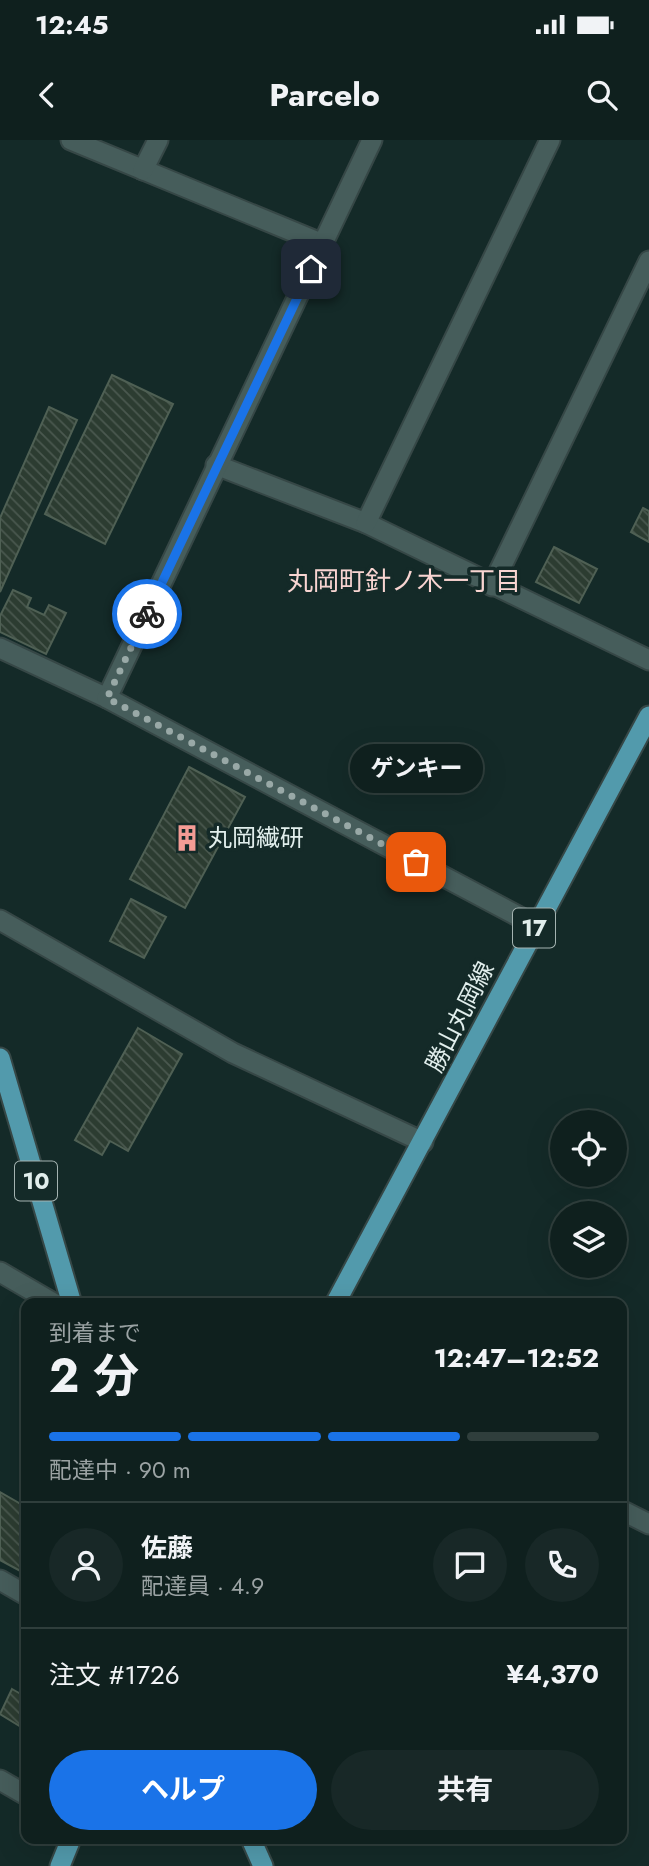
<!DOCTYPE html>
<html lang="ja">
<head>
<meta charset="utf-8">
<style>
	body { margin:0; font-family:Jost,"Noto Sans JP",sans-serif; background:#182827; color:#f1f3f6; height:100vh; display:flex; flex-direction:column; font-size:26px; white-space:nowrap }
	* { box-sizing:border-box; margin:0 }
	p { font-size:23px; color:#9ba3a4 }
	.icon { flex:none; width:38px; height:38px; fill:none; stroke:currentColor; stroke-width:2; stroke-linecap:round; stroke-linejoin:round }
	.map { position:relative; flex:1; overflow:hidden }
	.details { position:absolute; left:21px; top:1158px; width:606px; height:546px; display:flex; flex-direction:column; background:#0f201e; border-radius:14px; box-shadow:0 7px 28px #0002,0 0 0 2px #2f3e3c }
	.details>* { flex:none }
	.controls { position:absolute; left:550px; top:970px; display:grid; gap:14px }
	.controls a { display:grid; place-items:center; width:77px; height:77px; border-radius:50%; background:#0f201e; box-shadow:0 7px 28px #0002,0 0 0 2px #2f3e3c; font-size:35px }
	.pin { position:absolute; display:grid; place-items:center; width:60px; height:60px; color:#fff; margin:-30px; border-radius:14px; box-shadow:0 4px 10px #0006 }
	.courier { position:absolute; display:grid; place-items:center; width:70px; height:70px; margin:-35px; border:5px solid #1a73e8; border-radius:50%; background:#fff; color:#222; box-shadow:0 2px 9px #0007 }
	.bubble { position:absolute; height:49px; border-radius:24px; background:#0f201e; box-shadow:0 7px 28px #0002,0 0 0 2px #2f3e3c; font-size:23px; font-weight:700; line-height:49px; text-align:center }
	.head em { font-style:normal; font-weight:700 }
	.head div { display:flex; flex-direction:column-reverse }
	.head { display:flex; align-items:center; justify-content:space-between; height:119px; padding:0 28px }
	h1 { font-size:46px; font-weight:700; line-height:52px }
	.bar { display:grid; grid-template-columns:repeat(4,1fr); gap:10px 7px; align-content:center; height:84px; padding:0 28px }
	.bar i { height:9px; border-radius:5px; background:#2f3e3c }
	.bar .on { background:#1a73e8 }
	.bar p { grid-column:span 4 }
	.line { display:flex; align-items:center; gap:18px; padding:0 28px; border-top:2px solid #2f3e3c }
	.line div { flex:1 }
	.round { display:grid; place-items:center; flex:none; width:74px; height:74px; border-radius:37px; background:#182827 }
	.action { display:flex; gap:14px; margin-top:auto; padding:14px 28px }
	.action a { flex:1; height:80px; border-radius:42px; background:#1a73e8; color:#fff; font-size:28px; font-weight:700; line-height:80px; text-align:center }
	.action a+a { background:#182827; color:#f1f3f6 }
	.status { display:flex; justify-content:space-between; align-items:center; height:49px; padding:0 35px; background:#0f201e; direction:ltr }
	.status svg { height:19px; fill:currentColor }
	header { display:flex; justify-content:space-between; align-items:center; height:91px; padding:0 28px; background:#0f201e; font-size:32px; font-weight:700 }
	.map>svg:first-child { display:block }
</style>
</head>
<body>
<div class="status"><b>12:45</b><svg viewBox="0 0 49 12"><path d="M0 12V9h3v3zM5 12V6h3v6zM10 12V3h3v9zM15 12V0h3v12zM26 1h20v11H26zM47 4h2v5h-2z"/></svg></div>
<header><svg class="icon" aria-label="back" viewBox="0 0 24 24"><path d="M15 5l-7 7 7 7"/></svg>Parcelo<svg class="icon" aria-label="search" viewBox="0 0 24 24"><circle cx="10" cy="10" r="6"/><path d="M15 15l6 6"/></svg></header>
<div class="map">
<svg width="649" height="1726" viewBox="0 0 649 1726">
	<defs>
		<pattern id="building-back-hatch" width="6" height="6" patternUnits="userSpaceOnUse" patternTransform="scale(1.75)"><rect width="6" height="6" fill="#2c3c31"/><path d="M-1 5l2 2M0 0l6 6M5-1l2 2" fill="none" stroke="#4a584f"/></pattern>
	</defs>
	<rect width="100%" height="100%" fill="#142a28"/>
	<g fill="url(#building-back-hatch)" stroke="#4f6054" stroke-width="2">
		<polygon points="112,235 173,264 105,404 45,374"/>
		<polygon points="49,267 77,280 0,452 0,378"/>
		<polygon points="643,368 649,371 649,402 631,392"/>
		<polygon points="554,407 597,429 579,463 536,442"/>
		<polygon points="13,450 31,458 27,467 44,475 49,465 66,473 46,514 0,492 0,476"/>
		<polygon points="189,627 245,657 185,768 130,739"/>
		<polygon points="131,759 166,777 144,818 110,801"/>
		<polygon points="138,888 182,914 128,1011 110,1001 102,1015 75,1000"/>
		<polygon points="0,1352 26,1367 26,1434 0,1420"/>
		<polygon points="12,1549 26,1557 26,1590 0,1574"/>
	</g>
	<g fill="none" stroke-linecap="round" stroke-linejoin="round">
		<defs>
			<g id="minor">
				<polyline points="71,0 323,104"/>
				<polyline points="143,30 158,0"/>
				<polyline points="216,325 366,383 649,520"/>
				<polyline points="366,383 550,0"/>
				<polyline points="492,446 649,121"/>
				<polyline points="0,508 107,558 372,0"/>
				<polyline points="107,558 535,785"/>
				<polyline points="0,780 233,913 423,1002"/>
				<polyline points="621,1370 649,1384"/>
				<polyline points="0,1440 26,1455"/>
				<polyline points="0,1640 26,1655"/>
			</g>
			<polyline id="tertiary" points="0,1132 55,1164"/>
			<g id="primary">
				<polyline points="0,918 72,1164"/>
				<polyline points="335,1164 649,576"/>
				<polyline points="251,1699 263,1726"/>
				<polyline points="60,1726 71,1699"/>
			</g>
		</defs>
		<use href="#minor" stroke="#364746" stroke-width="23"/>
		<use href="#tertiary" stroke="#364746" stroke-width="23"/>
		<use href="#primary" stroke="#364746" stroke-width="23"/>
		<use href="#minor" stroke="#465d5b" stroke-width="19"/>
		<use href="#tertiary" stroke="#465d5b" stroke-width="19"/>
		<use href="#primary" stroke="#529aac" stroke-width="19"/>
	</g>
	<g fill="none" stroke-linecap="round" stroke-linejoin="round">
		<polyline stroke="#99a9a7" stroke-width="7" stroke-dasharray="0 12.6" points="147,474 107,558 416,722"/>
		<polyline stroke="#1a73e8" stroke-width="9" points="147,474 311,129"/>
	</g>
	<defs>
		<symbol id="building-bare" viewBox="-9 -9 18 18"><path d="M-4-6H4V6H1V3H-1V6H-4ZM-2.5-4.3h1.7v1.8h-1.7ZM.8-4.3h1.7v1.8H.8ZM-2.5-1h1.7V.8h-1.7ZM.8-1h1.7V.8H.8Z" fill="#f59c95" stroke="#142a28" stroke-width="2.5" paint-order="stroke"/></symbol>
	</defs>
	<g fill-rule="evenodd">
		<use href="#building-bare" x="168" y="679" width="38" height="38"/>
	</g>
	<g text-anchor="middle" stroke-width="7" stroke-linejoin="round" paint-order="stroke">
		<g fill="#142a28" stroke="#a4b3b1" stroke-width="2">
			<rect x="513" y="768.5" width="42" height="39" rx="5"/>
			<rect x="15" y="1021.5" width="42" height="39" rx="5"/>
		</g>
		<g font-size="23" font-weight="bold" fill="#e1eeec">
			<text x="534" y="796">17</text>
			<text x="36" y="1049">10</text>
		</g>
		<g font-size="24" fill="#e1eeec" stroke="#142a28" text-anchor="start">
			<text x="208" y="706">丸岡繊研</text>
		</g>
		<g font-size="24" fill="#e1eeec" stroke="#142a28">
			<text transform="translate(460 877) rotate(-63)" y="8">勝山丸岡線</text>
		</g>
		<g font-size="26" fill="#f8d4d1" stroke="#142a28">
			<text x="404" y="450">丸岡町針ノ木一丁目</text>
		</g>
	</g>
</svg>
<div class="controls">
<a><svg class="icon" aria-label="locate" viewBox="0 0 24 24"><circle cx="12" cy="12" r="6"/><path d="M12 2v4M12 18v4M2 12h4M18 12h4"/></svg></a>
<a><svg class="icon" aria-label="layers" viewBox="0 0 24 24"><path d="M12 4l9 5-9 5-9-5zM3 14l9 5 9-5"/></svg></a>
</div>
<div class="pin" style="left:416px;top:722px;background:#ea580c"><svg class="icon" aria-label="bag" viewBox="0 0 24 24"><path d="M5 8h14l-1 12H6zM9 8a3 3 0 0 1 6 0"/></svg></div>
<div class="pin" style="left:311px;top:129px;background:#1f2937"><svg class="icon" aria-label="home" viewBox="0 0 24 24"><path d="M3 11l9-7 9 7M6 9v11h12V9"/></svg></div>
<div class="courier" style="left:147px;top:474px"><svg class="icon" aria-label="bike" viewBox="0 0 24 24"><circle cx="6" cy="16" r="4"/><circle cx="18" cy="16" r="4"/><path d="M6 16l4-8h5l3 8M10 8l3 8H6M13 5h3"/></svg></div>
<div class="bubble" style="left:350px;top:604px;width:133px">ゲンキー</div>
<section class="details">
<div class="head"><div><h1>2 分</h1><p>到着まで</p></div><em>12:47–12:52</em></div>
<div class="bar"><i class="on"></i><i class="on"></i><i class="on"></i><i></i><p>配達中 · 90 m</p></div>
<div class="line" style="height:126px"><a class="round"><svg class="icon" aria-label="person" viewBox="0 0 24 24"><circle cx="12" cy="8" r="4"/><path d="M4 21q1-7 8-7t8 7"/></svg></a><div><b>佐藤</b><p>配達員 · 4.9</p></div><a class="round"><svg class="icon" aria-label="chat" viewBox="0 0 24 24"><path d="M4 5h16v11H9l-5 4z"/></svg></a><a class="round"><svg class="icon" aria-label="phone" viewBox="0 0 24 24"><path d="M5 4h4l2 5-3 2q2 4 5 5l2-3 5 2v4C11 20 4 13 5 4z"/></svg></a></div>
<div class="line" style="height:91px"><div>注文 #1726</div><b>¥4,370</b></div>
<div class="action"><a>ヘルプ</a><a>共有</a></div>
</section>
</div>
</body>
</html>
